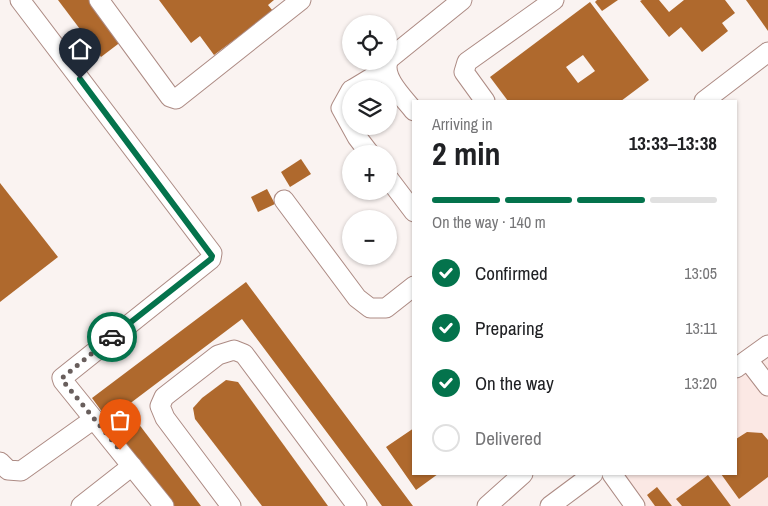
<!DOCTYPE html>
<html lang="en">
<head>
<meta charset="utf-8">
<style>
	body { margin:0; font-family:"Archivo Narrow",sans-serif; background:#f6f6f6; color:#202124; height:100vh; display:flex; flex-direction:column; font-size:19px; white-space:nowrap }
	* { box-sizing:border-box; margin:0 }
	p { font-size:16px; color:#757577 }
	.icon { flex:none; width:28px; height:28px; fill:none; stroke:currentColor; stroke-width:2; stroke-linecap:round; stroke-linejoin:round }
	.map { position:relative; flex:1; overflow:hidden }
	.drawer { position:absolute; left:412px; top:100px; width:325px; height:375px; display:flex; flex-direction:column; background:#fff; border-radius:0px; box-shadow:0 1px 4px #0004 }
	.drawer>* { flex:none }
	.controls { position:absolute; left:342px; top:15px; display:grid; gap:10px }
	.controls a { display:grid; place-items:center; width:55px; height:55px; border-radius:50%; background:#fff; box-shadow:0 1px 4px #0004; font-size:25px }
	.pin { position:absolute; display:grid; place-items:center; width:42px; height:42px; color:#fff; margin:-51px -21px; border-radius:50% 50% 50% 0; rotate:-45deg; box-shadow:0 0 5px #0007 }
	.pin .icon { rotate:45deg }
	.courier { position:absolute; display:grid; place-items:center; width:50px; height:50px; margin:-25px; border:4px solid #04734c; border-radius:50%; background:#fff; color:#222; box-shadow:0 1px 6px #0007 }
	.head em { font-style:normal; font-weight:800 }
	.head div { display:flex; flex-direction:column-reverse }
	.head { display:flex; align-items:center; justify-content:space-between; height:85px; padding:0 20px }
	h1 { font-size:32px; font-weight:800; line-height:38px }
	.bar { display:grid; grid-template-columns:repeat(4,1fr); gap:8px 5px; align-content:center; height:60px; padding:0 20px }
	.bar i { height:6px; border-radius:4px; background:#e0e0e0 }
	.bar .on { background:#04734c }
	.bar p { grid-column:span 4 }
	ol { padding:0 20px; list-style:none }
	li { display:flex; align-items:center; gap:15px; height:55px }
	li p { margin-inline-start:auto }
	li .icon { padding:5px; border-radius:50%; background:#04734c; color:#fff; stroke-width:4 }
	li:last-child { color:#757577 }
	li i { width:28px; height:28px; border:2px solid #e0e0e0; border-radius:50% }
	.map>svg:first-child { display:block }
</style>
</head>
<body>
<div class="map">
<svg width="768" height="506" viewBox="0 0 768 506">
	<rect width="100%" height="100%" fill="#faf3f1"/>
	<polygon fill="#fbe8e4" points="768,334 768,506 641,506 616,474 736,474 736,359"/>
	<g fill="#af692d" fill-rule="evenodd">
		<polygon points="58,0 92,0 122,41 101,57"/>
		<polygon points="159,0 274,0 268,5 273,11 214,55 200,36 191,43"/>
		<polygon points="597,0 618,0 602,11 595,2"/>
		<polygon points="642,0 659,0 669,12 684,0 725,0 735,13 722,23 728,31 702,52 681,27 669,37 640,1"/>
		<polygon points="746,0 768,0 768,31"/>
		<path d="M590,2L649,80L621,101H508L490,77ZM583,55L595,71L578,83L566,67Z"/>
		<polygon points="301,159 311,174 290,187 281,172"/>
		<polygon points="0,183 58,257 0,302"/>
		<polygon points="267,189 275,204 258,212 251,197"/>
		<polygon points="246,282 413,506 382,506 242,319 108,420 92,398"/>
		<polygon points="226,380 238,382 328,506 262,506 195,419 193,408 202,398"/>
		<polygon points="138,423 201,506 173,506 120,437"/>
		<polygon points="414,428 414,474 438,474 416,490 386,447"/>
		<polygon points="747,432 762,433 768,440 768,477 739,499 721,474 736,474 736,439"/>
		<polygon points="708,475 731,506 682,506 676,499"/>
		<polygon points="657,487 672,506 655,506 647,495"/>
	</g>
	<g fill="none" stroke-linecap="round" stroke-linejoin="round">
		<defs>
			<g id="minor">
				<polyline points="20,0 212,253 211,259 62,378 63,381 164,506"/>
				<polyline points="99,0 170,97 176,99 301,0"/>
				<polyline points="389,59 462,0"/>
				<path d="M388,61C382,78 404,98 414,111"/>
				<polyline points="353,89 386,69"/>
				<polyline points="351,90 341,108 357,137 370,154"/>
				<polyline points="485,101 464,72 467,62 554,0"/>
				<polyline points="704,101 768,52"/>
				<polyline points="389,179 414,212"/>
				<polyline points="284,200 357,298 370,308 386,308 414,286"/>
				<polyline points="748,360 768,386"/>
				<polyline points="736,368 768,345"/>
				<polyline points="0,462 8,470 21,471 94,419"/>
				<polyline points="612,474 635,506"/>
				<polyline points="81,506 132,466"/>
				<polyline points="231,506 165,418 160,406 164,397 218,355 234,350 244,354 357,506"/>
				<polyline points="487,506 523,474"/>
				<polyline points="550,506 593,474"/>
			</g>
		</defs>
		<use href="#minor" stroke="#ad8b84" stroke-width="21"/>
		<use href="#minor" stroke="#fff" stroke-width="19"/>
	</g>
	<g fill="none" stroke-linecap="round" stroke-linejoin="round">
		<polyline stroke="#685e5c" stroke-width="5" stroke-dasharray="0 9" points="112,337 62,378 63,381 120,450"/>
		<polyline stroke="#04734c" stroke-width="6" points="80,79 212,256 211,259 112,337"/>
	</g>
</svg>
<div class="controls">
<a><svg class="icon" aria-label="locate" viewBox="0 0 24 24"><circle cx="12" cy="12" r="6"/><path d="M12 2v4M12 18v4M2 12h4M18 12h4"/></svg></a>
<a><svg class="icon" aria-label="layers" viewBox="0 0 24 24"><path d="M12 4l9 5-9 5-9-5zM3 14l9 5 9-5"/></svg></a>
<a>+</a>
<a>−</a>
</div>
<div class="pin" style="left:120px;top:450px;background:#ea580c"><svg class="icon" aria-label="bag" viewBox="0 0 24 24"><path d="M5 8h14l-1 12H6zM9 8a3 3 0 0 1 6 0"/></svg></div>
<div class="pin" style="left:80px;top:79px;background:#1f2937"><svg class="icon" aria-label="home" viewBox="0 0 24 24"><path d="M3 11l9-7 9 7M6 9v11h12V9"/></svg></div>
<div class="courier" style="left:112px;top:337px"><svg class="icon" aria-label="car" viewBox="0 0 24 24"><path d="M5 17H2v-5l4-1 3-4h7l3 4 3 1v5h-3M9 17h6M6 11h13"/><circle cx="7" cy="17" r="2"/><circle cx="17" cy="17" r="2"/></svg></div>
<section class="drawer">
<div class="head"><div><h1>2 min</h1><p>Arriving in</p></div><em>13:33–13:38</em></div>
<div class="bar"><i class="on"></i><i class="on"></i><i class="on"></i><i></i><p>On the way · 140 m</p></div>
<ol>
<li><svg class="icon" aria-label="check" viewBox="0 0 24 24"><path d="M5 12l5 5 9-10"/></svg>Confirmed<p>13:05</p></li>
<li><svg class="icon" aria-label="check" viewBox="0 0 24 24"><path d="M5 12l5 5 9-10"/></svg>Preparing<p>13:11</p></li>
<li><svg class="icon" aria-label="check" viewBox="0 0 24 24"><path d="M5 12l5 5 9-10"/></svg>On the way<p>13:20</p></li>
<li><i></i>Delivered</li>
</ol>
</section>
</div>
</body>
</html>
